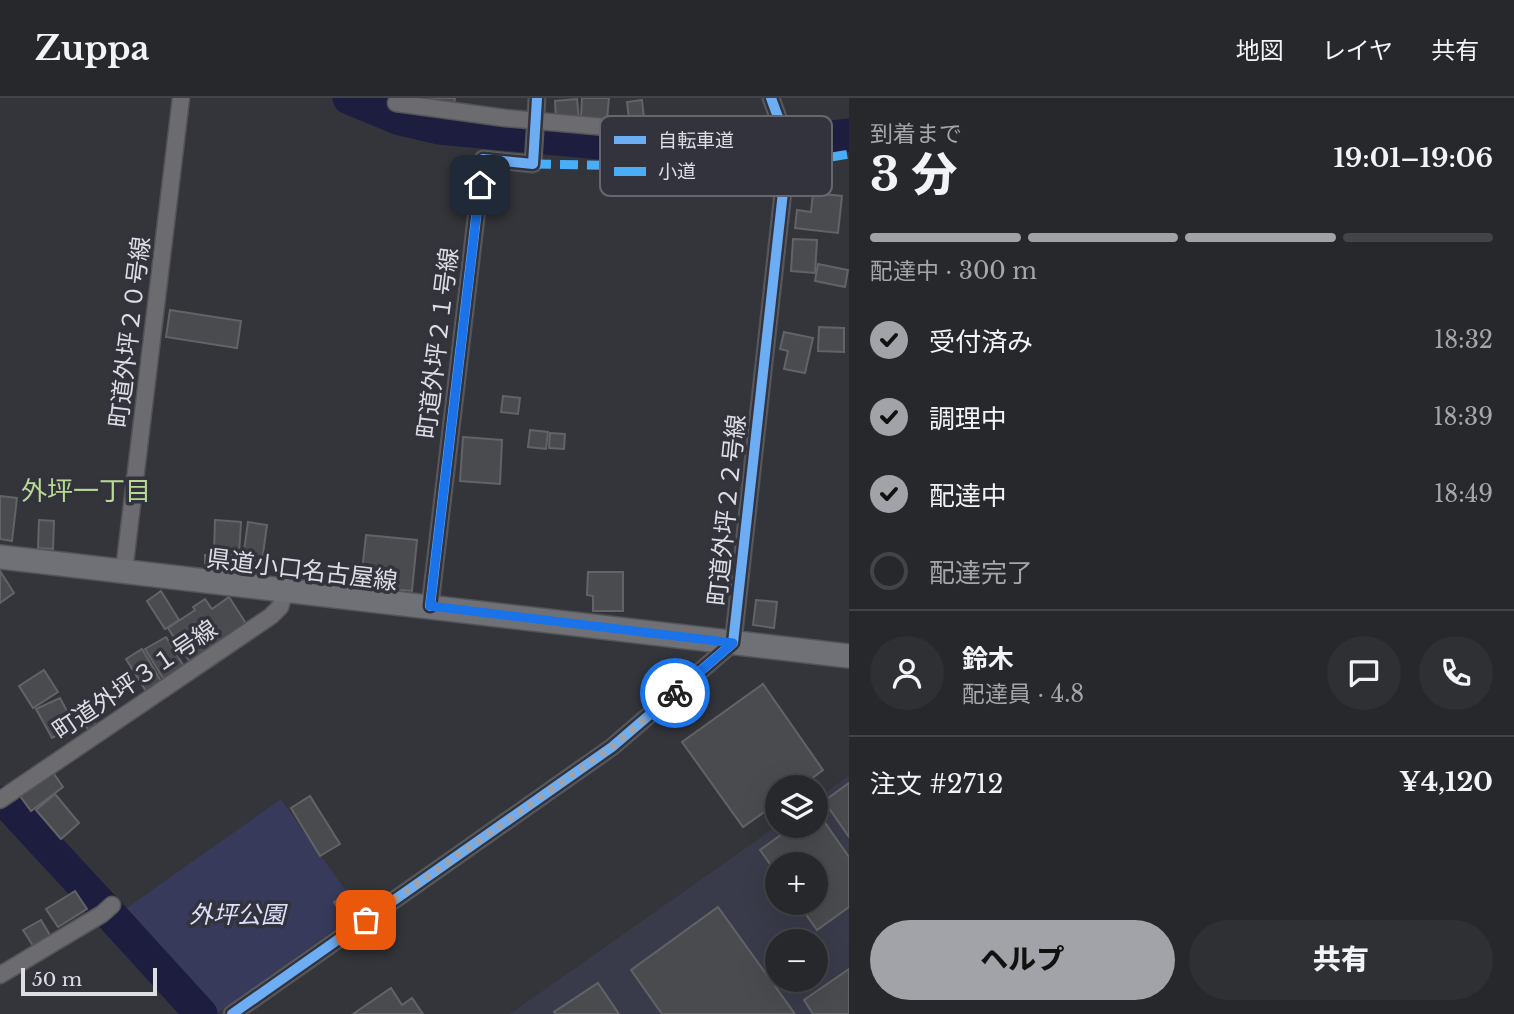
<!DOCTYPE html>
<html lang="ja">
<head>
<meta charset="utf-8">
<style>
	body { margin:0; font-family:"Libre Baskerville","Noto Sans JP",serif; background:#2f3034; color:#f1f3f6; height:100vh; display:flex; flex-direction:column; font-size:26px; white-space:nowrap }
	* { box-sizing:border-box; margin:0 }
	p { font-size:23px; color:#a4a6a9 }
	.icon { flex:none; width:38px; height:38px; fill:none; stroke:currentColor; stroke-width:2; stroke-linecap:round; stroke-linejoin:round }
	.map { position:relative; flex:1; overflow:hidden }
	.panel { display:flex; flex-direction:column; background:#27282c; width:665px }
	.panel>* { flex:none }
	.fabs { position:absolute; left:765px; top:677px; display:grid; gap:14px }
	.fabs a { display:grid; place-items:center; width:63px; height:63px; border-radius:50%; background:#27282c; box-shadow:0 7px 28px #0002,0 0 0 2px #434448; font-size:35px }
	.scale { position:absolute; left:21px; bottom:18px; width:136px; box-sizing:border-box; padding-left:7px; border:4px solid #dddee4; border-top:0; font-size:19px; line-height:24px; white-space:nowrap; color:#dddee4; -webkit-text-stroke:5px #32333c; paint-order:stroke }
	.pin { position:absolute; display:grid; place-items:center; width:60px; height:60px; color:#fff; margin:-30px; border-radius:14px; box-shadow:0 4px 10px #0006 }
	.courier { position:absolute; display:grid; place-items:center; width:70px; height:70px; margin:-35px; border:5px solid #1a73e8; border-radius:50%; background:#fff; color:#222; box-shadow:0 2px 9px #0007 }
	.summary em { font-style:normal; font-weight:800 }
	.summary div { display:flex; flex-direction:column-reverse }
	.summary { display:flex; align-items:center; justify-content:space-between; height:119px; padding:0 21px }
	h1 { font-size:46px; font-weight:800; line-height:52px }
	.bar { display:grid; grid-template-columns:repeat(4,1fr); gap:10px 7px; align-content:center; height:84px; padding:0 21px }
	.bar i { height:9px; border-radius:5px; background:#434448 }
	.bar .active { background:#a2a3a8 }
	.bar p { grid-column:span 4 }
	.line { display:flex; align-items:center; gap:18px; padding:0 21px; border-top:2px solid #434448 }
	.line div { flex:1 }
	.round { display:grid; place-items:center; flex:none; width:74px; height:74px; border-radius:37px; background:#2f3034 }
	ol { padding:0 21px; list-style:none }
	li { display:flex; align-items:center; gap:21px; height:77px }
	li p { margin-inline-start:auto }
	li .icon { padding:7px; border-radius:50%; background:#a2a3a8; color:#111; stroke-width:4 }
	li:last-child { color:#a4a6a9 }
	li i { width:38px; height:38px; border:4px solid #434448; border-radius:50% }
	.cta { display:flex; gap:14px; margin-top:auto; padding:14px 21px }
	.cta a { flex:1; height:80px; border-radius:42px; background:#a2a3a8; color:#111; font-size:28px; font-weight:800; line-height:80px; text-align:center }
	.cta a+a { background:#2f3034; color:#f1f3f6 }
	header { display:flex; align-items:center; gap:42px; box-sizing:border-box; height:98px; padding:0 35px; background:#27282c; border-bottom:2px solid #434448 }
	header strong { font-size:33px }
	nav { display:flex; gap:38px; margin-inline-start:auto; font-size:24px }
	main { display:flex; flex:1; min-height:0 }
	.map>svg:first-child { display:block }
</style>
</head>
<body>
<header>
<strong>Zuppa</strong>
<nav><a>地図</a><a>レイヤ</a><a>共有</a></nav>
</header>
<main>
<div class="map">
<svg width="849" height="916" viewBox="0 0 849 916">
	<rect width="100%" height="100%" fill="#34353a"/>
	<path fill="#393b4a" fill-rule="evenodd" d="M849,678V916H510L777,728H816V701ZM777,766H816V805H777ZM777,844H816V882H777Z"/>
	<polygon fill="#373a5a" points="281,701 360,813 218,915 124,812"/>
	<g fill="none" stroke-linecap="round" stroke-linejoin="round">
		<g stroke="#1c1d3f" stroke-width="33">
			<polyline points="349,0 400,21 439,30 643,49 733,50 849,37"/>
			<polyline points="6,704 104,810"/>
			<polyline points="109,815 201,916"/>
		</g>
	</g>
	<g fill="#4a4b4f" stroke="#626367" stroke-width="2">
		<polygon points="429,0 455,0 454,6 428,2"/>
		<polygon points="582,0 609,0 607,21 581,19"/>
		<polygon points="577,1 579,22 556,24 555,3"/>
		<polygon points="642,2 644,20 629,21 627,4"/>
		<polygon points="813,95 842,98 838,135 795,130 797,112 811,114"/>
		<polygon points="793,141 817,142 815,175 791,173"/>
		<polygon points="818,166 848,172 845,189 815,183"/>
		<polygon points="170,212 241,223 237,250 166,239"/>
		<polygon points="819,229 844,230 844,254 818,253"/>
		<polygon points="784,234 813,240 805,275 784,271 788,253 780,251"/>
		<polygon points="503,298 520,300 518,316 501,314"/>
		<polygon points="530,332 548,334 546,351 528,349"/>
		<polygon points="550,335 565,336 564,351 549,350"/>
		<polygon points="463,339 502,342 500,386 460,383"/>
		<polygon points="0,398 17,400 12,443 0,441"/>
		<polygon points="39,422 54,423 53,451 38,450"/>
		<polygon points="215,422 241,424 239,457 223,457 223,472 205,472 205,457 214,457"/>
		<polygon points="248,424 267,427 262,463 243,460"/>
		<polygon points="366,437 417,442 412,493 351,487 352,473 362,474"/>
		<polygon points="0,473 14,495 0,505"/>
		<polygon points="588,474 623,474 623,513 593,513 593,498 587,497"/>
		<polygon points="161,493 179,522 165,531 147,503"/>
		<polygon points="229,499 247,527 190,564 168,530 195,512 193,509 205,501 212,511"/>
		<polygon points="756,502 777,504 774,530 753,527"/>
		<polygon points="166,539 185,570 164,582 145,551"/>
		<polygon points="142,551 164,588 149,598 126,561"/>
		<polygon points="44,572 58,594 33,610 19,588"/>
		<polygon points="763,586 823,672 799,690 777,690 777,705 743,729 682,644"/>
		<polygon points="60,600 75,628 52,640 36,611"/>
		<polygon points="87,614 97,628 89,633 80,619"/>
		<polygon points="52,673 63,689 31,713 20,698"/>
		<polygon points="849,685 849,739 824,703"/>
		<polygon points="55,696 79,725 61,741 36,712"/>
		<polygon points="310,698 340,746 320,758 291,710"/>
		<polygon points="816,712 849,759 849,809 817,832 798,805 816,805 816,766 777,766 777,776 760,752 793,728 816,728"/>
		<polygon points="75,793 87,811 58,829 46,811"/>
		<polygon points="345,797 356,813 344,821 334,804"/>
		<polygon points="718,809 795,916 662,916 631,872"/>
		<polygon points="41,822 54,844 37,854 23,832"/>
		<polygon points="849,871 849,916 813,916 804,902"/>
		<polygon points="598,885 619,916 556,916 554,914"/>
		<polygon points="391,890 402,907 412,900 423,916 353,916"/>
	</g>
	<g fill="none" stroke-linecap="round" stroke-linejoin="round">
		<defs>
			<g id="street">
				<polyline points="396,5 505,20 650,33 725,34 781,27"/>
				<polyline points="124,473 181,0"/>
				<polyline points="430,508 483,61 533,66 537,0"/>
				<polyline points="0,702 271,518 280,509 286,491"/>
				<polyline points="0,877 102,816 112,807"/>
				<polyline points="232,916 612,649 733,545 786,67 783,33 771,0"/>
			</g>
			<polyline id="secondary" points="0,459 849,558"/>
		</defs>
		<use href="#street" stroke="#535458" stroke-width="19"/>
		<use href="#secondary" stroke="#535458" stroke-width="26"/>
		<use href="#street" stroke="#6b6b70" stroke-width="16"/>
		<use href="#secondary" stroke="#707177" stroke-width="23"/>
		<polyline stroke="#49aef6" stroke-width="9" stroke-dasharray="18 9" stroke-linecap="butt" points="533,66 694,69 786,67 849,56"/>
		<defs>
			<g id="cycleway">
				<polyline points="430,508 483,61 533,66 537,0"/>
				<polyline points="232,916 612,649 733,545 786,67 783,33 771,0"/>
			</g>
		</defs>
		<use href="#cycleway" stroke="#32333c" stroke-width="15"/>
		<use href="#cycleway" stroke="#6dadf4" stroke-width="10"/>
	</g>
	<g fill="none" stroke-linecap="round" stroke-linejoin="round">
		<polyline stroke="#a2a3a8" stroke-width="7" stroke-dasharray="0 12.6" points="366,822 612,649 675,595"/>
		<polyline stroke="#1a73e8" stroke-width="9" points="480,87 430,508 733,545 675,595"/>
	</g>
	<g text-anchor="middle" stroke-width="7" stroke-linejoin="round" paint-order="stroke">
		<g font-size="24" fill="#dddee4" stroke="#32333c">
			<text transform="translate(130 234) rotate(-83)" y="8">町道外坪２０号線</text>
			<text transform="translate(438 245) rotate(-83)" y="8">町道外坪２１号線</text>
			<text transform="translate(727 412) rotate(-84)" y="8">町道外坪２２号線</text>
			<text transform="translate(302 472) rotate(7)" y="8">県道小口名古屋線</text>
			<text transform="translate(135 582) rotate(-34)" y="8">町道外坪３１号線</text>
		</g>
		<g font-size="24" font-style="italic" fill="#dce0fc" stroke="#32333c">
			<text x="237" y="825">外坪公園</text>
		</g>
		<g font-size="26" fill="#b8d993" stroke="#32333c">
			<text x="86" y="402">外坪一丁目</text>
		</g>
	</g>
	<rect x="600" y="18" width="232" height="80" rx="10" fill="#32333c" stroke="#65666e" stroke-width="2"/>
	<rect x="614" y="38" width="32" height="8" fill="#6dadf4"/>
	<rect x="614" y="69" width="32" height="9" fill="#49aef6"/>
	<g font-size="19" fill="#dddee4">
		<text x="658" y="49">自転車道</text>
		<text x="658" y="80">小道</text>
	</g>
</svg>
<div class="fabs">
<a><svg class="icon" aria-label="layers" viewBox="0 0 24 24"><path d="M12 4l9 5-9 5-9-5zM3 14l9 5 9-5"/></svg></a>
<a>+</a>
<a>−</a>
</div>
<div class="scale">50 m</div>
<div class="pin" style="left:366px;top:822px;background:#ea580c"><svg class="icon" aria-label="bag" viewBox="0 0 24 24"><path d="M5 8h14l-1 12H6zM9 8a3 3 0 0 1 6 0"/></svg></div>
<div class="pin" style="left:480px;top:87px;background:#1f2937"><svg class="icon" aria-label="home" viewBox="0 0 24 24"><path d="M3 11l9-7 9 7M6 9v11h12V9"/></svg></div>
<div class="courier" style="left:675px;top:595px"><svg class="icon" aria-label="bike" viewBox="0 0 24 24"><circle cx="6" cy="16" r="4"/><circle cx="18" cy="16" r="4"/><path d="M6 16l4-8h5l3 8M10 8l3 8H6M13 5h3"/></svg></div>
</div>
<section class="panel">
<div class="summary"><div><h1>3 分</h1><p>到着まで</p></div><em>19:01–19:06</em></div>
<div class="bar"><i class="active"></i><i class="active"></i><i class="active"></i><i></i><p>配達中 · 300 m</p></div>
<ol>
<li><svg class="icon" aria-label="check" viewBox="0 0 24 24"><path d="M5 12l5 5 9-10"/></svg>受付済み<p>18:32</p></li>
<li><svg class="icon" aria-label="check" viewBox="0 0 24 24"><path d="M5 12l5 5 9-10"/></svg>調理中<p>18:39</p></li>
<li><svg class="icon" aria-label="check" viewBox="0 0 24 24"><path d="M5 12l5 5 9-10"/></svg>配達中<p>18:49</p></li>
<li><i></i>配達完了</li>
</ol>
<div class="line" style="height:126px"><a class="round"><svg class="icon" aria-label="person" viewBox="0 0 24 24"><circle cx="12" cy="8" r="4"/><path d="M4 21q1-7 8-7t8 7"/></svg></a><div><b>鈴木</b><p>配達員 · 4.8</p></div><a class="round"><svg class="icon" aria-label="chat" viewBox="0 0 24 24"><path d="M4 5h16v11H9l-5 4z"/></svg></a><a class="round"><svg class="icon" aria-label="phone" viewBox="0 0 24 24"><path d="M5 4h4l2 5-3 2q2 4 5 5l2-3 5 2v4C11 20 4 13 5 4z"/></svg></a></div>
<div class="line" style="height:91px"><div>注文 #2712</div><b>¥4,120</b></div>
<div class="cta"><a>ヘルプ</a><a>共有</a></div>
</section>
</main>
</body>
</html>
